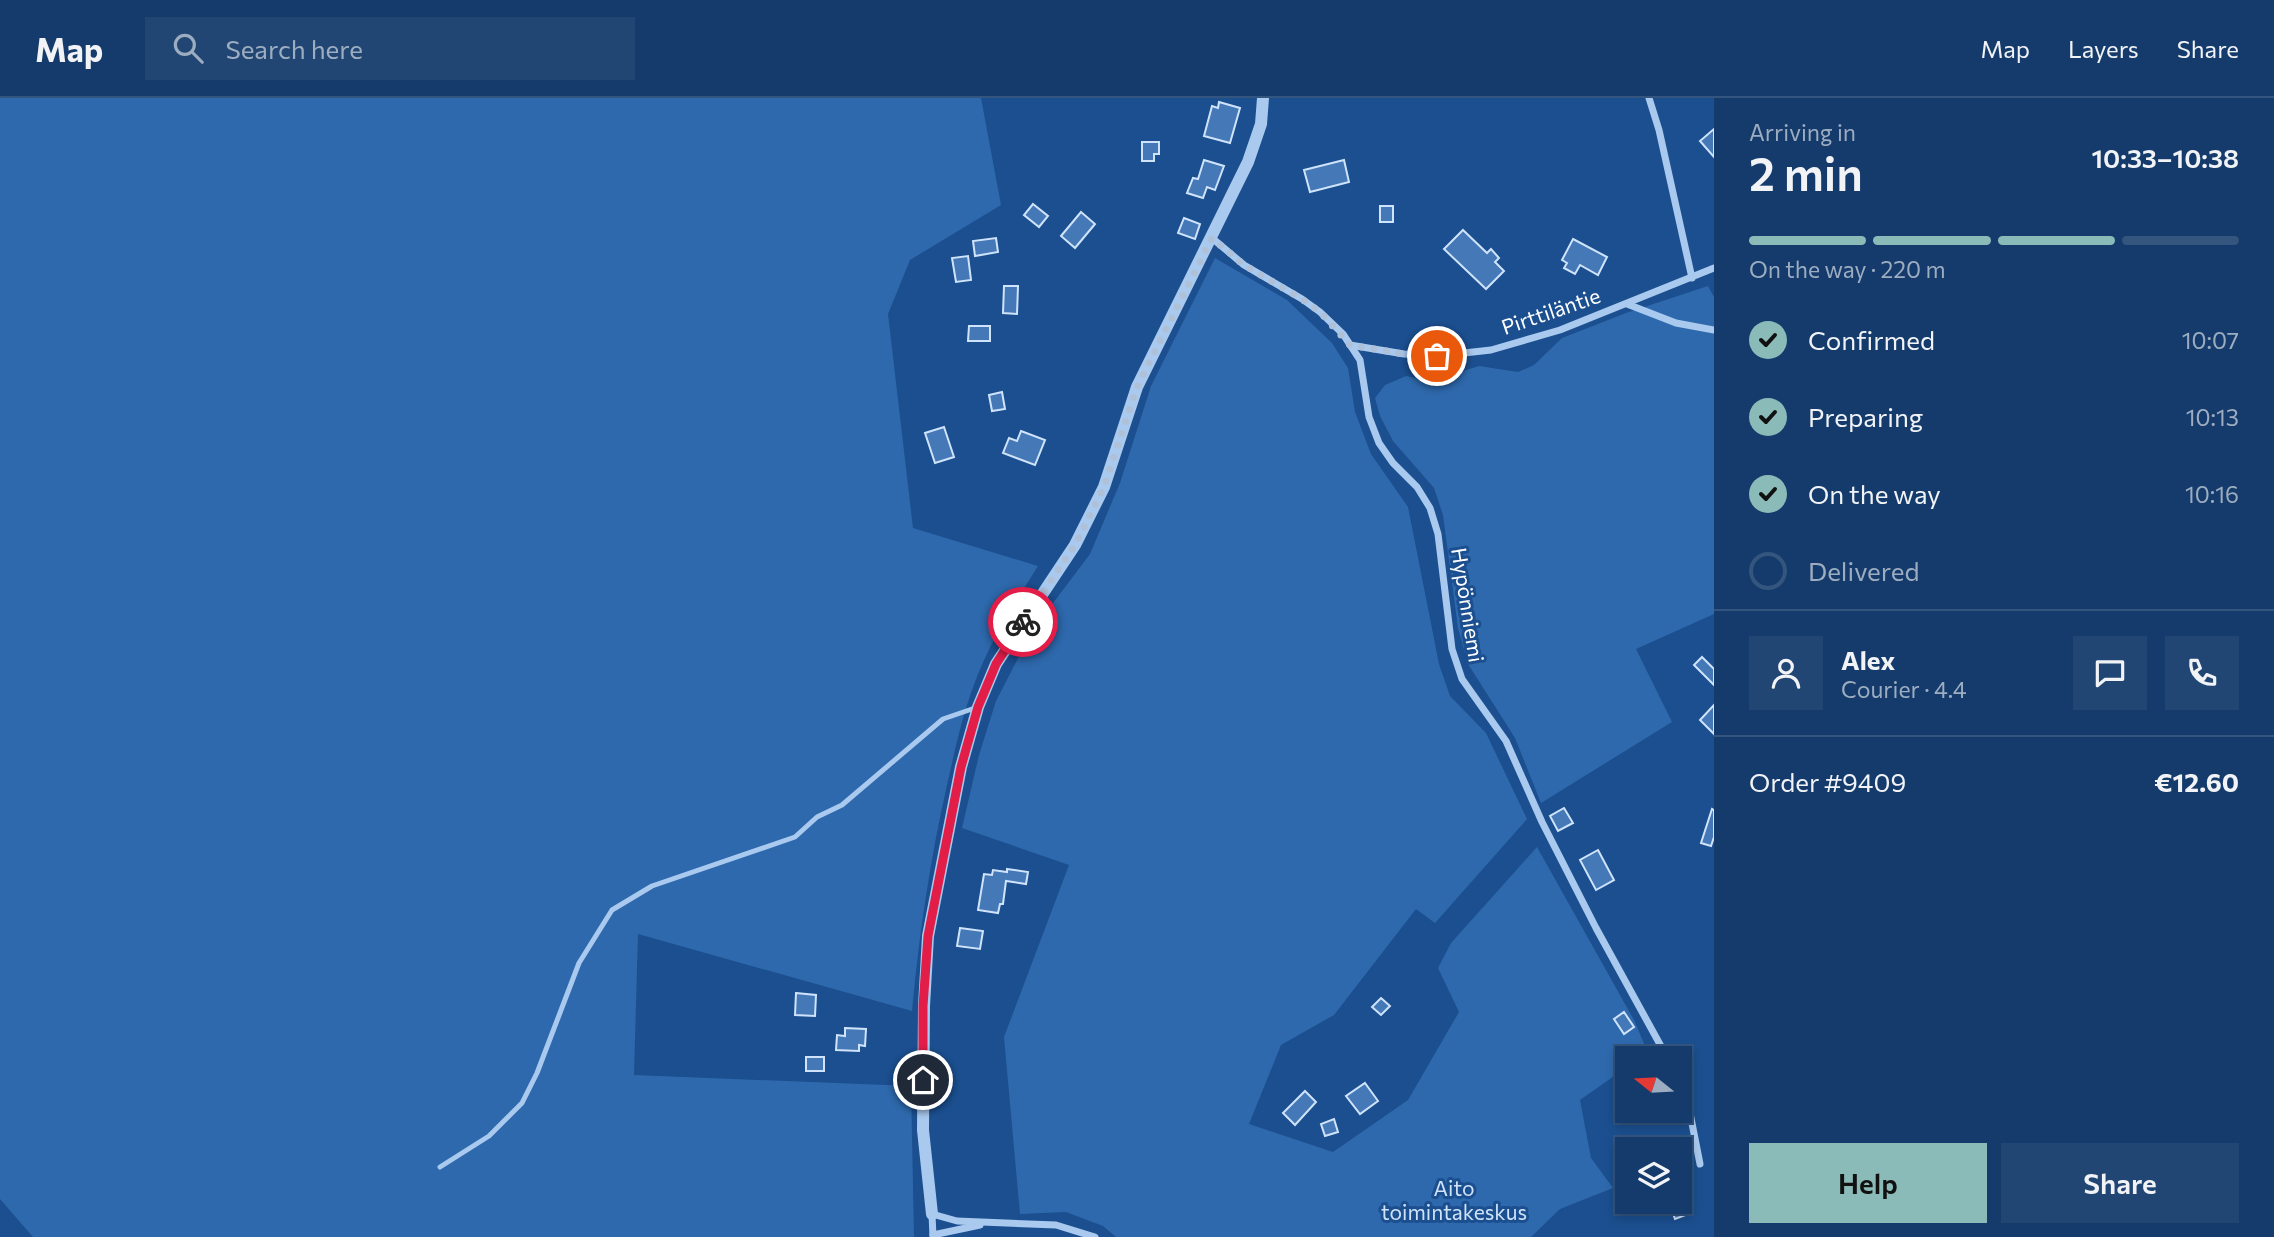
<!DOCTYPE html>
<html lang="en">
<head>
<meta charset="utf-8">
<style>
	body { margin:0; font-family:Commissioner,sans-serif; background:#214673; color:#f1f3f6; height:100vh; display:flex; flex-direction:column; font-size:26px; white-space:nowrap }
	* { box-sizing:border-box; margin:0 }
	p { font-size:23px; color:#9dadc1 }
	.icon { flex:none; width:38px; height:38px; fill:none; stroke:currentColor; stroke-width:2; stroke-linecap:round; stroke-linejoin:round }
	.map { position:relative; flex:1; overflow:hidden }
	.panel { display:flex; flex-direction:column; background:#143b6b; width:560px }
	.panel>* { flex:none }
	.needle { width:46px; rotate:288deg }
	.controls { position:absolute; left:1615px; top:948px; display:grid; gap:14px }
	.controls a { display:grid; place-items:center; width:77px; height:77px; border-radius:0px; background:#143b6b; box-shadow:0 4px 10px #0003,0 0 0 2px #33557e; font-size:35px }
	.pin { position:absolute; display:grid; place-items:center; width:60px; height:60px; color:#fff; margin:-30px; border:4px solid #fff; border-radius:50%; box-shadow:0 2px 7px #0007 }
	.courier { position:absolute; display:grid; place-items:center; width:70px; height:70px; margin:-35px; border:5px solid #e11d48; border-radius:50%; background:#fff; color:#222; box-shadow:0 2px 9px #0007 }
	.summary em { font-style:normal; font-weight:600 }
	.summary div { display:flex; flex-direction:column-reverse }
	.summary { display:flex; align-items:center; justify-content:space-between; height:119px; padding:0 35px }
	h1 { font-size:46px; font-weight:600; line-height:52px }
	.bar { display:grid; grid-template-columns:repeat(4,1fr); gap:10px 7px; align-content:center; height:84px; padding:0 35px }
	.bar i { height:9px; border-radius:5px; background:#33557e }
	.bar .on { background:#8bbbb9 }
	.bar p { grid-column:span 4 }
	.line { display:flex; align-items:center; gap:18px; padding:0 35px; border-top:2px solid #33557e }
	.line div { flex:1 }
	.round { display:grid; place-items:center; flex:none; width:74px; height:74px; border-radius:0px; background:#214673 }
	ol { padding:0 35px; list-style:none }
	li { display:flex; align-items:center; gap:21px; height:77px }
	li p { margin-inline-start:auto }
	li .icon { padding:7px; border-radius:50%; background:#8bbbb9; color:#111; stroke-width:4 }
	li:last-child { color:#9dadc1 }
	li i { width:38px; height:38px; border:4px solid #33557e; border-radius:50% }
	.cta { display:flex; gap:14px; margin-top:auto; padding:14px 35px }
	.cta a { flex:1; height:80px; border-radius:0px; background:#8bbbb9; color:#111; font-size:28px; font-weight:600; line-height:80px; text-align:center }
	.cta a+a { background:#214673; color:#f1f3f6 }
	header { display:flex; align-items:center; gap:42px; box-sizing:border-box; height:98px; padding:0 35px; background:#143b6b; border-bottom:2px solid #33557e }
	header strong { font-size:33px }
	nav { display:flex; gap:38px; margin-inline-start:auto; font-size:24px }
	.search { width:490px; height:63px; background:#214673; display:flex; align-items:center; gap:18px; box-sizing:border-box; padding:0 24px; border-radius:0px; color:#9dadc1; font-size:26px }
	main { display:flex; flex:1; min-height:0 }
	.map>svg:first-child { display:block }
</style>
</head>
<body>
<header>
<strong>Map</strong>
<div class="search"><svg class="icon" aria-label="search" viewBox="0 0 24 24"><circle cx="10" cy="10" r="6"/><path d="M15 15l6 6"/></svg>Search here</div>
<nav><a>Map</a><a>Layers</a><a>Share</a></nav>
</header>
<main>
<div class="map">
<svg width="1714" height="1139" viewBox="0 0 1714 1139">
	<rect width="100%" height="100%" fill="#1b4f8f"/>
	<g fill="#2e69ad">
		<path d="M0,0H981L1001,107L910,162L888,216L913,430L1038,468C1015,505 990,543 975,584C962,618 955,652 947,687C930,762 919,837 912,913L638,836L634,977L911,988L914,1139H33L0,1101Z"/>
		<polygon points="1215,160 1287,202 1332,245 1348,270 1355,314 1371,356 1408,409 1439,566 1450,598 1486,635 1527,721 1435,825 1416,811 1334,917 1281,947 1249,1026 1333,1054 1408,1002 1459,914 1438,870 1451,845 1537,749 1634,922 1648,955 1639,961 1628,961 1627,969 1580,1002 1591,1060 1613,1090 1560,1111 1531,1139 1116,1139 1103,1128 1066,1114 1020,1116 1004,939 1069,767 962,730 979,657 996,603 1032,533 1090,456 1120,385 1151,288"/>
		<polygon points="1708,188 1714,199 1714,516 1636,551 1672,624 1541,705 1515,640 1468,566 1458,530 1443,417 1434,390 1393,343 1380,318 1375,300 1385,287 1406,278 1430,283 1479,268 1518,274 1534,267 1562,240 1626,215"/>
	</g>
	<g fill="#4478b7" stroke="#cfe3fa" stroke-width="2">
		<polygon points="1219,4 1240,10 1230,45 1204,38 1212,8 1218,10"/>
		<polygon points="1714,31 1714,59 1700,43"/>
		<polygon points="1142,44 1159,44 1159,56 1154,56 1154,63 1142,63"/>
		<polygon points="1204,62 1224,68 1215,92 1207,89 1203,100 1187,95 1193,80 1198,81"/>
		<polygon points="1344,62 1349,84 1310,94 1304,72"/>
		<polygon points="1033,106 1048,118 1039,129 1024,117"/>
		<rect x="1380" y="108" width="13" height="16"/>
		<polygon points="1081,114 1095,126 1075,150 1061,138"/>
		<polygon points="1184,120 1200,126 1195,141 1178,135"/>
		<polygon points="1463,132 1487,155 1491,151 1499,160 1495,164 1504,173 1486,191 1444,151"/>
		<polygon points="996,140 998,154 975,158 973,143"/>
		<polygon points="1573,141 1607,159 1598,177 1580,167 1575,176 1564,170 1567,165 1562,162"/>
		<polygon points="968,158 971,182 956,184 952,160"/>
		<polygon points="1004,188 1018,188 1017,216 1003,215"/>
		<polygon points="969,228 990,228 990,243 968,243"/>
		<polygon points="1002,294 1005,311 992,313 989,297"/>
		<polygon points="944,329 954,359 935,365 925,335"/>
		<polygon points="1021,333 1045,342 1035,367 1003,355 1009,340 1017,343"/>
		<polygon points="1702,559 1714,571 1714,587 1694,567"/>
		<polygon points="1714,607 1714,636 1700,622"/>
		<polygon points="1564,710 1573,725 1558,733 1550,718"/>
		<polygon points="1712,711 1714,712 1714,739 1711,748 1701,745"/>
		<polygon points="1598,752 1614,782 1596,792 1580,762"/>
		<polygon points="1007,771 1028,774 1026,786 1006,783 1003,806 1000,806 998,815 978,812 984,776 992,777 993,772 1007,774"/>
		<polygon points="960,830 983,833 980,851 957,848"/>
		<polygon points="796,895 816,897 815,918 795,917"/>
		<polygon points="1381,900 1390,908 1381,917 1372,909"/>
		<polygon points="1624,914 1634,929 1624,936 1614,921"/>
		<polygon points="845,930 866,931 865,948 859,947 859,953 836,952 837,937 845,938"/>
		<rect x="806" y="959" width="18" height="14"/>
		<polygon points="1365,985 1378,1003 1360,1016 1346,998"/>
		<polygon points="1305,993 1316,1004 1295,1027 1283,1015"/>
		<polygon points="1334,1021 1338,1034 1325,1038 1321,1026"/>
		<polygon points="1685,1101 1691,1115 1675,1121 1670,1107"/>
	</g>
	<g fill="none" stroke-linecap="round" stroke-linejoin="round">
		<polyline stroke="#a9c9ee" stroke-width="5" points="440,1069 489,1038 522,1005 537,975 579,865 612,812 652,788 795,739 817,719 842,707 943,621 975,610"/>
		<g stroke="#a9c9ee" stroke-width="7">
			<polyline points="1649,0 1659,32 1692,180"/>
			<polyline points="1212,140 1244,167 1302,201 1320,214 1343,236 1360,262 1369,319 1379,345 1393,365 1417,389 1430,410 1438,436 1452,551 1462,581 1506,643 1542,724 1596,830 1668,961"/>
			<polyline points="1627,206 1676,225 1714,232"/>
			<polyline points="1350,247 1404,256 1437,258 1491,252 1560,232 1714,170"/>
			<polyline points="1680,987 1689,1010 1700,1066"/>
			<polyline points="933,1137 980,1127"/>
			<polyline points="933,1139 932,1116 957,1123 1056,1127 1095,1139"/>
		</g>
		<polyline stroke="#a9c9ee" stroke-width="12" points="932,1116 923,1032 924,908 928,838 961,669 978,609 996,566 1075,447 1104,389 1137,289 1248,64 1261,26 1263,0"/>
	</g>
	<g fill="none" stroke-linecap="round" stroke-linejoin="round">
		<polyline stroke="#afc1d8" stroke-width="7" stroke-dasharray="0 12.6" points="1023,524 1075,447 1104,389 1137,289 1212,140 1244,167 1302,201 1320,214 1350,247 1404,256 1437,258"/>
		<polyline stroke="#e11d48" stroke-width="9" points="923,982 923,908 928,838 961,669 978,609 996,566 1023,524"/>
	</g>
	<g text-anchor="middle" stroke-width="6" stroke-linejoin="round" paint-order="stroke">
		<g font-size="21" fill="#fff" stroke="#1b4f8f">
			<text transform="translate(1551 214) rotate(-19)" y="7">Pirttiläntie</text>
			<text transform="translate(1467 507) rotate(81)" y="7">Hypönniemi</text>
		</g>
		<g font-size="21" fill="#cfe3fa" stroke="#1b4f8f">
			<text x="1454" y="1098">Aito<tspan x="1454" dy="24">toimintakeskus</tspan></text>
		</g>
	</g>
</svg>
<div class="controls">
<a><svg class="needle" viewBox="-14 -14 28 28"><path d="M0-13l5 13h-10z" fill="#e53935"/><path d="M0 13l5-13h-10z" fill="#9dadc1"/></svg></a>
<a><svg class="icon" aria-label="layers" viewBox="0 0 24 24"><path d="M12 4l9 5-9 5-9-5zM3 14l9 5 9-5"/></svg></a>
</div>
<div class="pin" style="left:1437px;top:258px;background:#ea580c"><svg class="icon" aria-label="bag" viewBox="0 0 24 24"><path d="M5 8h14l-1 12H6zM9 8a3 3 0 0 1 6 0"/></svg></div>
<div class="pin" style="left:923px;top:982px;background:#1f2937"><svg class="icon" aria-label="home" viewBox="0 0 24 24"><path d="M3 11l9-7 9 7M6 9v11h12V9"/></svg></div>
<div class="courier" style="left:1023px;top:524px"><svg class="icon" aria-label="bike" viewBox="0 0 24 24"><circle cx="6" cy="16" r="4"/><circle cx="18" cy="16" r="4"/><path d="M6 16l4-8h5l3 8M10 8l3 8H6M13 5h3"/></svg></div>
</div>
<section class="panel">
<div class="summary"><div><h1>2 min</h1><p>Arriving in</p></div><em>10:33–10:38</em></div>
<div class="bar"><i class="on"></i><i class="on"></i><i class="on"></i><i></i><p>On the way · 220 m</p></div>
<ol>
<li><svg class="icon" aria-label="check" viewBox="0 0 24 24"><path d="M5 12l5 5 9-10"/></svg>Confirmed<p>10:07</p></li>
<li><svg class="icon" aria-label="check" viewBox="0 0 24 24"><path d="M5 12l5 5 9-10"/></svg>Preparing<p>10:13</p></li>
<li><svg class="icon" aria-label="check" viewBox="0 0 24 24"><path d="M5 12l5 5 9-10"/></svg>On the way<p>10:16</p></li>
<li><i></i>Delivered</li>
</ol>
<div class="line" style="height:126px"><a class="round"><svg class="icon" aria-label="person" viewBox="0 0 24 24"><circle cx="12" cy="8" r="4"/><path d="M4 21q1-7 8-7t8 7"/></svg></a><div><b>Alex</b><p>Courier · 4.4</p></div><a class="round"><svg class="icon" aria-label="chat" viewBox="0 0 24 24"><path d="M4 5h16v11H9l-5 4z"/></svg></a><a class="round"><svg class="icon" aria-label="phone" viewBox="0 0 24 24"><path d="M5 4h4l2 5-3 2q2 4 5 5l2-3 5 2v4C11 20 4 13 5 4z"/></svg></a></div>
<div class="line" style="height:91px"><div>Order #9409</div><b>€12.60</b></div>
<div class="cta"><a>Help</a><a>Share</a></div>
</section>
</main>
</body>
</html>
